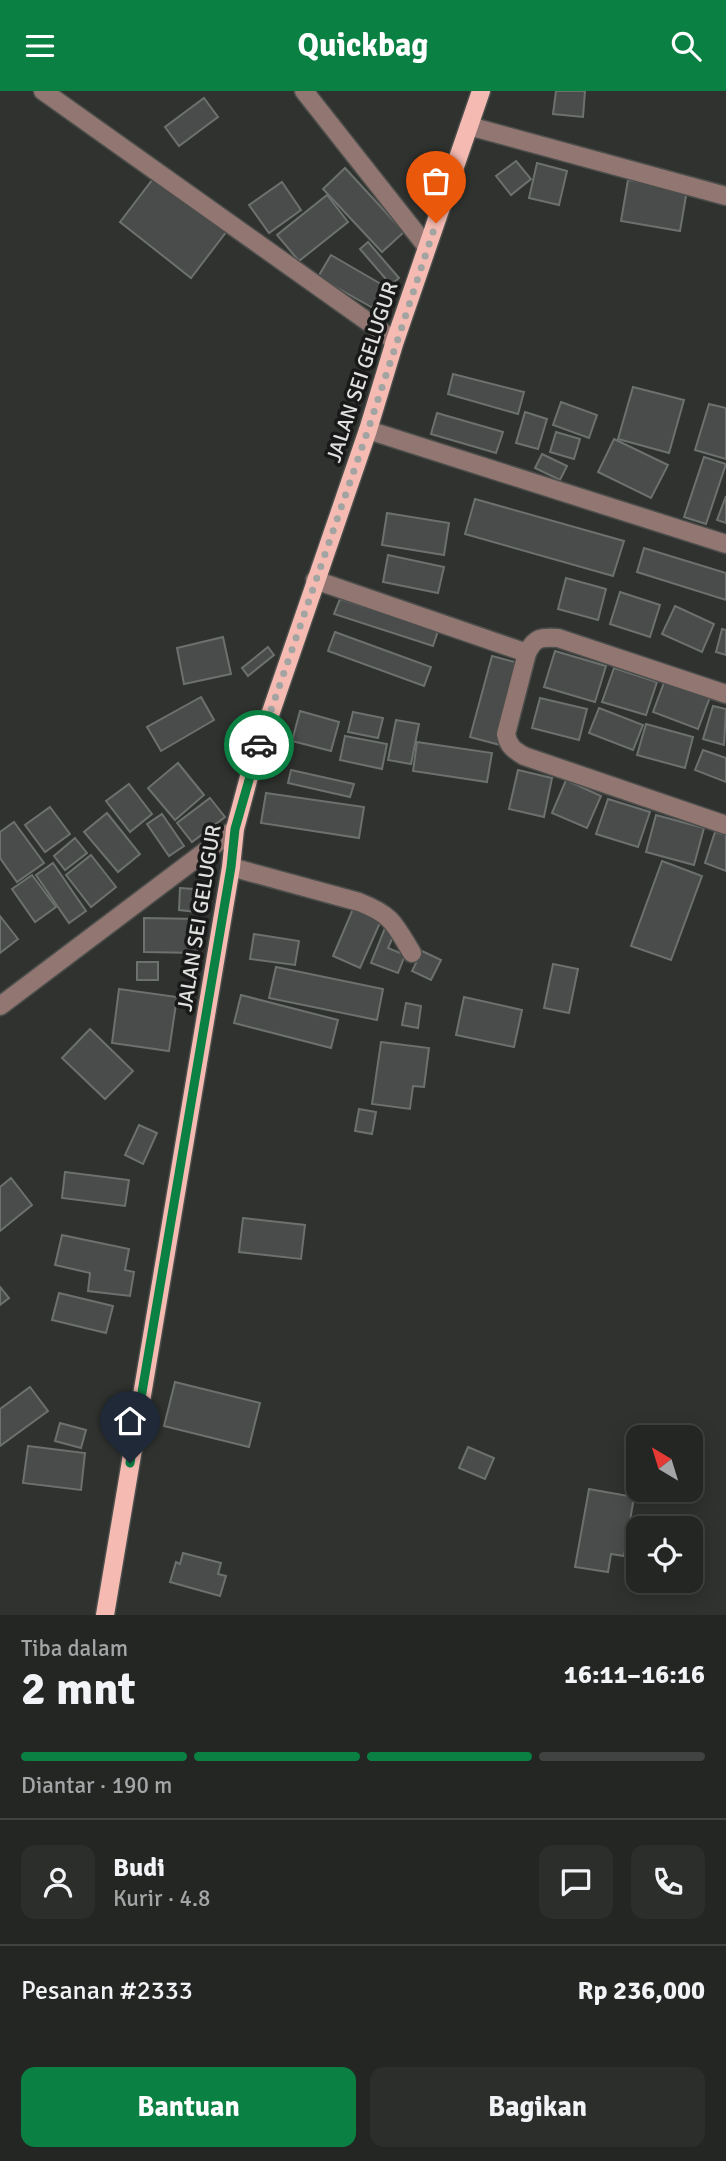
<!DOCTYPE html>
<html lang="id">
<head>
<meta charset="utf-8">
<style>
	body { margin:0; font-family:Signika,sans-serif; background:#2b2e2b; color:#f1f3f6; height:100vh; display:flex; flex-direction:column; font-size:26px; white-space:nowrap }
	* { box-sizing:border-box; margin:0 }
	p { font-size:23px; color:#a3a5a6 }
	.icon { flex:none; width:38px; height:38px; fill:none; stroke:currentColor; stroke-width:2; stroke-linecap:round; stroke-linejoin:round }
	.map { position:relative; height:1524px; overflow:hidden }
	.details { display:flex; flex-direction:column; background:#232623; flex:1 }
	.details>* { flex:none }
	.needle { width:46px; rotate:322deg }
	.fabs { position:absolute; left:626px; top:1334px; display:grid; gap:14px }
	.fabs a { display:grid; place-items:center; width:77px; height:77px; border-radius:14px; background:#232623; box-shadow:0 4px 18px #0003,0 0 0 2px #404341; font-size:35px }
	.pin { position:absolute; display:grid; place-items:center; width:60px; height:60px; color:#fff; margin:-72px -30px; border-radius:50% 50% 50% 0; rotate:-45deg; box-shadow:0 0 7px #0007 }
	.pin .icon { rotate:45deg }
	.courier { position:absolute; display:grid; place-items:center; width:70px; height:70px; margin:-35px; border:5px solid #0b8043; border-radius:50%; background:#fff; color:#222; box-shadow:0 2px 9px #0007 }
	.summary em { font-style:normal; font-weight:800 }
	.summary div { display:flex; flex-direction:column-reverse }
	.summary { display:flex; align-items:center; justify-content:space-between; height:119px; padding:0 21px }
	h1 { font-size:46px; font-weight:800; line-height:52px }
	.bar { display:grid; grid-template-columns:repeat(4,1fr); gap:10px 7px; align-content:center; height:84px; padding:0 21px }
	.bar i { height:9px; border-radius:5px; background:#404341 }
	.bar .active { background:#0b8043 }
	.bar p { grid-column:span 4 }
	.line { display:flex; align-items:center; gap:18px; padding:0 21px; border-top:2px solid #404341 }
	.line div { flex:1 }
	.round { display:grid; place-items:center; flex:none; width:74px; height:74px; border-radius:14px; background:#2b2e2b }
	.button { display:flex; gap:14px; margin-top:auto; padding:14px 21px }
	.button a { flex:1; height:80px; border-radius:14px; background:#0b8043; color:#fff; font-size:28px; font-weight:800; line-height:80px; text-align:center }
	.button a+a { background:#2b2e2b; color:#f1f3f6 }
	header { display:flex; justify-content:space-between; align-items:center; height:91px; padding:0 21px; background:#0b8043; color:#fff; font-size:32px; font-weight:800 }
	.map>svg:first-child { display:block }
</style>
</head>
<body>
<header><svg class="icon" aria-label="menu" viewBox="0 0 24 24"><path d="M4 6h16M4 12h16M4 18h16"/></svg>Quickbag<svg class="icon" aria-label="search" viewBox="0 0 24 24"><circle cx="10" cy="10" r="6"/><path d="M15 15l6 6"/></svg></header>
<div class="map">
<svg width="726" height="1524" viewBox="0 0 726 1524">
	<rect width="100%" height="100%" fill="#2f322f"/>
	<g fill="#494c4a" stroke="#6d716e" stroke-width="2">
		<polygon points="556,0 585,0 583,26 553,23"/>
		<polygon points="204,7 218,26 179,55 165,36"/>
		<polygon points="516,70 531,88 511,104 496,85"/>
		<polygon points="537,72 567,80 559,114 529,107"/>
		<polygon points="345,77 404,141 382,161 323,98"/>
		<polygon points="156,84 227,140 191,187 120,131"/>
		<polygon points="628,89 687,99 680,140 621,130"/>
		<polygon points="282,91 301,119 269,142 249,114"/>
		<polygon points="327,104 348,131 299,170 277,144"/>
		<polygon points="368,151 399,187 391,194 360,158"/>
		<polygon points="331,164 393,200 380,221 318,186"/>
		<polygon points="453,283 524,301 518,323 448,303"/>
		<polygon points="633,296 684,309 669,362 618,348"/>
		<polygon points="561,311 597,324 589,347 553,334"/>
		<polygon points="709,313 726,317 726,368 695,359"/>
		<polygon points="525,321 547,328 538,358 516,352"/>
		<polygon points="437,322 503,341 496,362 431,343"/>
		<polygon points="556,341 580,348 574,368 550,361"/>
		<polygon points="614,348 668,374 651,407 598,381"/>
		<polygon points="542,363 567,375 560,389 535,377"/>
		<polygon points="704,366 726,373 706,433 684,426"/>
		<polygon points="726,405 726,432 717,429"/>
		<polygon points="475,408 624,450 613,485 465,443"/>
		<polygon points="387,422 449,432 444,464 382,454"/>
		<polygon points="644,457 726,482 726,509 637,481"/>
		<polygon points="388,464 444,476 438,502 383,491"/>
		<polygon points="566,487 606,498 598,529 558,518"/>
		<polygon points="620,501 660,514 650,546 610,533"/>
		<polygon points="340,508 438,540 433,555 334,523"/>
		<polygon points="675,515 714,533 702,561 662,543"/>
		<polygon points="722,538 726,539 726,564 716,561"/>
		<polygon points="335,541 431,576 424,595 328,560"/>
		<polygon points="223,546 231,583 184,593 177,557"/>
		<polygon points="268,556 274,564 248,585 242,577"/>
		<polygon points="555,560 606,575 595,611 544,596"/>
		<polygon points="492,565 522,573 500,654 470,646"/>
		<polygon points="614,577 657,591 646,624 602,611"/>
		<polygon points="665,589 710,606 698,638 653,621"/>
		<polygon points="201,606 214,629 161,660 147,636"/>
		<polygon points="540,607 587,618 579,649 532,637"/>
		<polygon points="713,615 726,618 724,654 703,648"/>
		<polygon points="599,617 643,634 633,659 589,642"/>
		<polygon points="300,620 339,631 331,660 292,650"/>
		<polygon points="353,621 383,627 378,647 348,641"/>
		<polygon points="396,629 419,633 411,673 388,669"/>
		<polygon points="646,633 693,646 685,677 637,664"/>
		<polygon points="345,645 387,653 382,678 340,669"/>
		<polygon points="417,651 492,662 487,691 413,680"/>
		<polygon points="703,659 726,667 726,691 695,679"/>
		<polygon points="178,672 204,704 175,729 148,697"/>
		<polygon points="291,679 354,693 350,706 288,692"/>
		<polygon points="518,679 552,687 544,726 509,718"/>
		<polygon points="566,689 601,705 587,737 552,722"/>
		<polygon points="129,693 152,723 130,741 106,710"/>
		<polygon points="266,702 364,716 359,747 261,732"/>
		<polygon points="210,707 225,726 192,751 177,732"/>
		<polygon points="608,708 650,721 638,756 596,743"/>
		<polygon points="50,716 70,743 45,761 25,734"/>
		<polygon points="107,722 140,763 118,781 84,741"/>
		<polygon points="162,723 184,755 169,765 147,733"/>
		<polygon points="656,724 704,737 694,774 646,761"/>
		<polygon points="14,731 44,772 17,791 0,767 0,741"/>
		<polygon points="715,741 726,744 726,780 705,772"/>
		<polygon points="75,747 87,762 65,779 54,765"/>
		<polygon points="91,764 116,796 91,816 66,784"/>
		<polygon points="662,770 702,785 671,869 631,855"/>
		<polygon points="53,772 86,820 69,832 36,784"/>
		<polygon points="32,784 56,816 35,831 12,798"/>
		<polygon points="180,797 208,799 206,822 179,819"/>
		<polygon points="355,813 383,825 360,877 333,865"/>
		<polygon points="0,825 18,848 0,862"/>
		<polygon points="144,827 198,828 198,862 144,861"/>
		<polygon points="385,837 395,841 388,857 405,864 398,882 371,872"/>
		<polygon points="254,843 299,850 295,874 250,868"/>
		<polygon points="422,860 441,869 431,889 412,880"/>
		<rect x="137" y="871" width="21" height="18"/>
		<polygon points="553,873 578,878 569,922 544,917"/>
		<polygon points="276,876 383,898 377,929 269,907"/>
		<polygon points="119,898 177,906 169,960 112,952"/>
		<polygon points="241,904 338,929 331,957 234,932"/>
		<polygon points="464,906 522,919 514,956 456,944"/>
		<polygon points="406,912 421,915 418,937 402,934"/>
		<polygon points="90,938 133,980 105,1008 62,967"/>
		<polygon points="381,951 429,957 424,996 413,995 410,1018 372,1013"/>
		<polygon points="359,1018 376,1021 372,1043 355,1040"/>
		<polygon points="139,1034 157,1042 143,1073 125,1064"/>
		<polygon points="65,1081 129,1089 125,1115 62,1107"/>
		<polygon points="11,1087 32,1114 0,1140 0,1096"/>
		<polygon points="243,1127 305,1134 301,1168 239,1161"/>
		<polygon points="62,1144 129,1158 125,1179 134,1181 130,1205 88,1200 90,1182 55,1174"/>
		<polygon points="0,1196 9,1207 0,1214"/>
		<polygon points="59,1202 113,1215 106,1242 52,1229"/>
		<polygon points="175,1291 260,1312 249,1356 164,1335"/>
		<polygon points="30,1296 48,1320 0,1355 0,1318"/>
		<polygon points="60,1332 86,1339 81,1357 55,1350"/>
		<polygon points="28,1355 85,1362 81,1399 23,1392"/>
		<polygon points="468,1356 494,1367 485,1388 459,1377"/>
		<polygon points="589,1398 634,1406 624,1465 611,1463 608,1481 575,1476"/>
		<polygon points="183,1462 221,1472 218,1483 226,1485 220,1505 170,1491 176,1471 180,1473"/>
	</g>
	<g fill="none" stroke-linecap="round" stroke-linejoin="round">
		<defs>
			<g id="minor">
				<polyline points="43,0 395,250"/>
				<polyline points="304,0 427,156"/>
				<polyline points="469,35 726,105"/>
				<polyline points="368,339 726,453"/>
				<polyline points="315,489 527,562"/>
				<path d="M726,603L558,547C541,546 535,546 527,562L506,643C508,655 514,659 524,665L726,734"/>
				<path d="M231,776L359,811C392,824 394,832 412,862"/>
				<polyline points="0,915 235,738"/>
			</g>
			<polyline id="major" points="105,1524 231,776 235,738 250,682 368,339 395,250 481,0"/>
		</defs>
		<use href="#minor" stroke="#4b4e4b" stroke-width="21"/>
		<use href="#major" stroke="#4b4e4b" stroke-width="21"/>
		<use href="#minor" stroke="#927671" stroke-width="18"/>
		<use href="#major" stroke="#f5bab1" stroke-width="18"/>
	</g>
	<g fill="none" stroke-linecap="round" stroke-linejoin="round">
		<polyline stroke="#a2a4a2" stroke-width="7" stroke-dasharray="0 12.6" points="259,654 368,339 436,132"/>
		<polyline stroke="#0b8043" stroke-width="9" points="130,1372 231,776 235,738 259,654"/>
	</g>
	<g text-anchor="middle" stroke-width="7" stroke-linejoin="round" paint-order="stroke">
		<g font-size="21" fill="#e0e2e0" stroke="#181918">
			<text transform="translate(362 281) rotate(-72)" y="7">JALAN SEI GELUGUR</text>
			<text transform="translate(199 827) rotate(-81)" y="7">JALAN SEI GELUGUR</text>
		</g>
	</g>
</svg>
<div class="fabs">
<a><svg class="needle" viewBox="-14 -14 28 28"><path d="M0-13l5 13h-10z" fill="#e53935"/><path d="M0 13l5-13h-10z" fill="#a3a5a6"/></svg></a>
<a><svg class="icon" aria-label="locate" viewBox="0 0 24 24"><circle cx="12" cy="12" r="6"/><path d="M12 2v4M12 18v4M2 12h4M18 12h4"/></svg></a>
</div>
<div class="pin" style="left:436px;top:132px;background:#ea580c"><svg class="icon" aria-label="bag" viewBox="0 0 24 24"><path d="M5 8h14l-1 12H6zM9 8a3 3 0 0 1 6 0"/></svg></div>
<div class="pin" style="left:130px;top:1372px;background:#1f2937"><svg class="icon" aria-label="home" viewBox="0 0 24 24"><path d="M3 11l9-7 9 7M6 9v11h12V9"/></svg></div>
<div class="courier" style="left:259px;top:654px"><svg class="icon" aria-label="car" viewBox="0 0 24 24"><path d="M5 17H2v-5l4-1 3-4h7l3 4 3 1v5h-3M9 17h6M6 11h13"/><circle cx="7" cy="17" r="2"/><circle cx="17" cy="17" r="2"/></svg></div>
</div>
<section class="details">
<div class="summary"><div><h1>2 mnt</h1><p>Tiba dalam</p></div><em>16:11–16:16</em></div>
<div class="bar"><i class="active"></i><i class="active"></i><i class="active"></i><i></i><p>Diantar · 190 m</p></div>
<div class="line" style="height:126px"><a class="round"><svg class="icon" aria-label="person" viewBox="0 0 24 24"><circle cx="12" cy="8" r="4"/><path d="M4 21q1-7 8-7t8 7"/></svg></a><div><b>Budi</b><p>Kurir · 4.8</p></div><a class="round"><svg class="icon" aria-label="chat" viewBox="0 0 24 24"><path d="M4 5h16v11H9l-5 4z"/></svg></a><a class="round"><svg class="icon" aria-label="phone" viewBox="0 0 24 24"><path d="M5 4h4l2 5-3 2q2 4 5 5l2-3 5 2v4C11 20 4 13 5 4z"/></svg></a></div>
<div class="line" style="height:91px"><div>Pesanan #2333</div><b>Rp 236,000</b></div>
<div class="button"><a>Bantuan</a><a>Bagikan</a></div>
</section>
</body>
</html>
